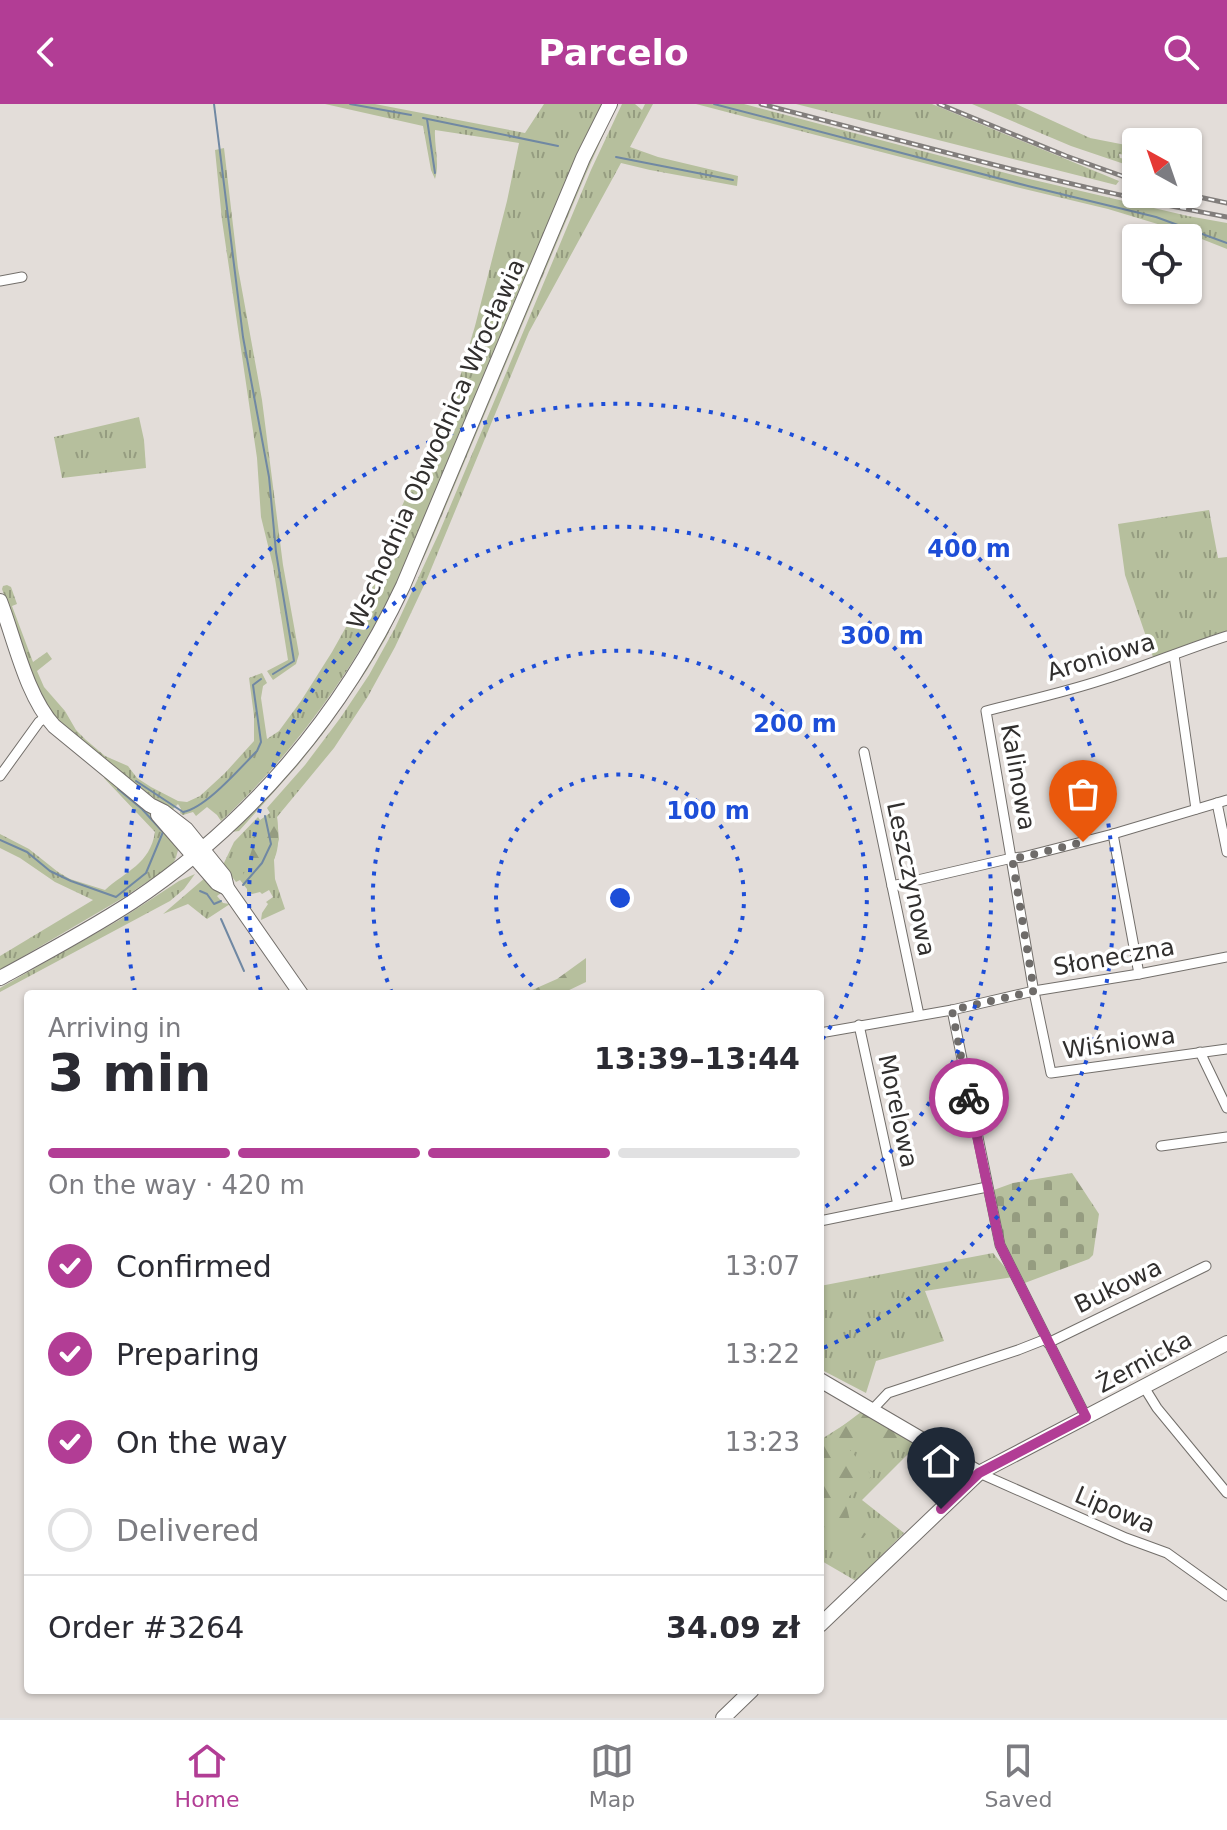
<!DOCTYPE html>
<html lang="en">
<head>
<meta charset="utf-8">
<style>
	body { margin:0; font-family:"DejaVu Sans",sans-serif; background:#f2f2f3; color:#2b2b33; height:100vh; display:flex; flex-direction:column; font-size:30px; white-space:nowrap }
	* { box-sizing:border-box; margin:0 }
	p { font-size:26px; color:#7c7c81 }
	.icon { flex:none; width:44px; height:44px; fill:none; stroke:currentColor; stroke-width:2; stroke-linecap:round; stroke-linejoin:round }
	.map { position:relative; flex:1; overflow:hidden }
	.sheet { position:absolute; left:24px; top:886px; width:800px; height:704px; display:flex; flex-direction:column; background:#fff; border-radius:8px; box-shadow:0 2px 6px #0004 }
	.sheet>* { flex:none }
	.needle { width:52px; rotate:320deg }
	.tools { position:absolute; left:1122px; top:24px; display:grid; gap:16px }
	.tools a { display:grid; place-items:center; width:80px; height:80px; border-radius:8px; background:#fff; box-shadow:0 2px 6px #0004; font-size:40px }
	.pin { position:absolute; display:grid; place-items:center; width:68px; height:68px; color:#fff; margin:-82px -34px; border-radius:50% 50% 50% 0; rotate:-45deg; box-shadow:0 0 8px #0007 }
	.pin .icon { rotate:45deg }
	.courier { position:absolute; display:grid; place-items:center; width:80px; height:80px; margin:-40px; border:6px solid #b23d95; border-radius:50%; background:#fff; color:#222; box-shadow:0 2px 10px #0007 }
	.summary em { font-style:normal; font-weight:800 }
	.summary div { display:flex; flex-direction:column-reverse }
	.summary { display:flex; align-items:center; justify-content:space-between; height:136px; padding:0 24px }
	h1 { font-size:52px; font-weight:800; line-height:60px }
	.bar { display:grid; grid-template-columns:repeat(4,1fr); gap:12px 8px; align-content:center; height:96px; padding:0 24px }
	.bar i { height:10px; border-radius:6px; background:#e1e1e2 }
	.bar .on { background:#b23d95 }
	.bar p { grid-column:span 4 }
	.line { display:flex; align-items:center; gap:20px; padding:0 24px; border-top:2px solid #e1e1e2 }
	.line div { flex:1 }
	ol { padding:0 24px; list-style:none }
	li { display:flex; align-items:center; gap:24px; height:88px }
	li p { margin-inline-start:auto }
	li .icon { padding:8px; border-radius:50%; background:#b23d95; color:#fff; stroke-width:4 }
	li:last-child { color:#7c7c81 }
	li i { width:44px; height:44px; border:4px solid #e1e1e2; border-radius:50% }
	header { display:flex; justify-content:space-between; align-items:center; height:104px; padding:0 24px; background:#b23d95; color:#fff; font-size:36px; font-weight:800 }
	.dock { display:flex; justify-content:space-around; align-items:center; height:112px; border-top:2px solid #e1e1e2; background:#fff; font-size:22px; color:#7c7c81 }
	.dock a { display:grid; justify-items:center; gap:4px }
	.dock .on { color:#b23d95 }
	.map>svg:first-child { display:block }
</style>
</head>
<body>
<header><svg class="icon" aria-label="back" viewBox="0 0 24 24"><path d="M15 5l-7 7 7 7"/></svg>Parcelo<svg class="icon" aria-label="search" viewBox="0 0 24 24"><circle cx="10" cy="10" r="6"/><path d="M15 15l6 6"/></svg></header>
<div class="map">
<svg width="1227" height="1614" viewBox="0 0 1227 1614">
	<defs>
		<pattern id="grass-tufts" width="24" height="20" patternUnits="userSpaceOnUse" patternTransform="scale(2)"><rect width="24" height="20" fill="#b6bf9d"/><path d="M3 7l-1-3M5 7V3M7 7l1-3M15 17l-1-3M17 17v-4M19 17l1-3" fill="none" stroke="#959c80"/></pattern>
		<pattern id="forest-firs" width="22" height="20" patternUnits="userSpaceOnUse" patternTransform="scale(2)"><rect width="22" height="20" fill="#b6bf9d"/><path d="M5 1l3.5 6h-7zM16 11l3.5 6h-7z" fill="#959c80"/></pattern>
		<pattern id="cemetery-stones" width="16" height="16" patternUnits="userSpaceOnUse" patternTransform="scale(2)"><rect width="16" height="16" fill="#b6bf9d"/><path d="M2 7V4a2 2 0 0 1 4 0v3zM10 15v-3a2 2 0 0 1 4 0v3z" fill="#959c80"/></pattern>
	</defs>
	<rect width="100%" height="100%" fill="#e3ddd9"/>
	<g fill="url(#grass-tufts)">
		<path d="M325,0H375L525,29L544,0H604C561,100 518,201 475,301C445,369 418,440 383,506C340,584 287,656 221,717L217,711L207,703L196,712L193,708L183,711L180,709L181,705L178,700L171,707L64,625L42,599L2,485L3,482L7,481L11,483L17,500L12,502L33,558L47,548L52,555L37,567L44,583L65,607L76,626L86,636L105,652L128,662L137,674L151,683L178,697L187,698L200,692L225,669L254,637V612L249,574L262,569L267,579L263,582L261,594L267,635L279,627L301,597L332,548L360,498L427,345L455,290L475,222L507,97L519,39L435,26C434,42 440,59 435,75L431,66L423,22Z"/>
		<path d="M617,0L585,72L427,447L386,534L367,566L325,627L298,661L239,727L231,728C252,708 273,688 292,667C327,626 357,581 384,534L576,86L603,26Z"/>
		<polygon points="622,0 635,0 642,6 645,0 653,0 630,43 658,53 738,72 737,82 650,66 621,59 529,228 427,475 395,543 367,594 334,644 277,713 279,735 274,756 275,775 285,805 261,816 262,809 268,800 266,798 273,793 269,786 262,790 260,788 252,790 247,788 247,785 240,776 236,778 223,761 234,738 258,713 260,716 270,709 267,704 305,661 341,613 369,571 395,524 439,429 591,66"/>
		<polygon points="696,0 744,0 1021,73 1188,112 1227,119 1227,145 1184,128 1108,105 1016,83"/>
		<polygon points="796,0 932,0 1119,77 1116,81"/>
		<polygon points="972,0 1016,0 1090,34 1136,43 1136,52 1119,50 1120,54 1136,57 1136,64 1071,42"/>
		<polygon points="224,44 238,164 262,296 283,461 299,550 296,560 273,576 267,567 288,556 273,462 261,413 257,354 222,116 215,46"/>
		<polygon points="139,313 144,336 146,364 62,374 54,333"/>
		<polygon points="1209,406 1218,454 1227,453 1227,528 1153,553 1125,471 1118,420"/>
		<path d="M107,670L148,705L178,740C178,749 176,757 170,763L121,795L0,866V852L93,796L55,778L20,754L0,744V730L29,745L58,768L70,775L105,786C126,767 150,760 155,728L104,674Z"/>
		<polygon points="195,770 184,785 170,797 0,888 0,884 121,815 179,777"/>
		<polygon points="206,773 221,789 217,792 223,799 230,800 207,815 188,800 163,810"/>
		<polygon points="993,1149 1013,1173 925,1187 944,1237 876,1257 866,1289 820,1265 820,1182"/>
		<polygon points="858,1312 914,1344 862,1396 904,1429 856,1477 820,1456 820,1336"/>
	</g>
	<g fill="url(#forest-firs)">
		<path d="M277,713C280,748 279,760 249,782L243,772C250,754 254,735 262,718H273Z"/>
		<polygon points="586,854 586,878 561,890 523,890 557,875"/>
		<polygon points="861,1308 925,1343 924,1345 908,1344 897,1345 886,1342 851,1338 850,1346 872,1372 845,1396 850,1417 866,1430 861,1437 846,1442 820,1419 820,1339"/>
	</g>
	<polygon fill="url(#cemetery-stones)" points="1072,1069 1099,1110 1093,1151 1089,1155 1022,1180 1002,1135 991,1087 1013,1079"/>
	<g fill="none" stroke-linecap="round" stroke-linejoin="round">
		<g stroke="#7088a3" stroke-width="2">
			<polyline points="214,0 243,233 269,373 276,448 294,557 273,570"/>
			<polyline points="350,0 411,11"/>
			<polyline points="714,0 1028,82 1156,113 1227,139"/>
			<polyline points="423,14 558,42"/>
			<polyline points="427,15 435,69"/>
			<polyline points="616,53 733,76"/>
			<path d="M136,677L183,708C206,704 240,664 257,647L261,638L253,581L261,575"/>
			<polyline points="0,736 27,748 50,767 71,777 116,793 146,769 163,728 142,705 118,685"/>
			<polyline points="243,781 262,759 271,740 265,712"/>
			<polyline points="200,787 207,790 214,800 221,797"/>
			<polyline points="221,815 244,867"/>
		</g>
		<defs>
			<g id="street">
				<polyline points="0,177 22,173"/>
				<path d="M1227,532C1186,545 1146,562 1105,575C1066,588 1025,597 986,607L1033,883L1051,969L1227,945"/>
				<polyline points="1174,551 1196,705"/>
				<polyline points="864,648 919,911"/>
				<polyline points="0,672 39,618 46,613"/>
				<polyline points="1217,699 1227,748"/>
				<polyline points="1113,730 1139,870"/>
				<polyline points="892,782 1012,754 1023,753 1113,730 1227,696"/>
				<polyline points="952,906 1000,1141 1086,1313"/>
				<polyline points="859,921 898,1101"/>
				<polyline points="820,929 952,906 1034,887 1139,870 1227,853"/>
				<polyline points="1200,948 1227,1004"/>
				<polyline points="1161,1042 1227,1033"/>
				<polyline points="820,1117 987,1083"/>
				<polyline points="1048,1239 1206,1162"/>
				<polyline points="1144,1283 1157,1304 1227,1389"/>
				<polyline points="872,1306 888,1289 1018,1246 1046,1235"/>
				<polyline points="979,1369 1126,1434 1167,1449 1227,1492"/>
			</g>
			<g id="secondary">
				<path d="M0,497C15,536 26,591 54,622L150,701L164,708L186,725L224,772L227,784L301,890"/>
				<polyline points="158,711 217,779 227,784"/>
				<path d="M0,874C44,850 89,826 132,798C250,719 342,611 403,482L583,54L610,0"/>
				<polyline points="820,1276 979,1369"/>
				<polyline points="820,1521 979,1369 1227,1239"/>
				<polyline points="723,1614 752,1586"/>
			</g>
		</defs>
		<use href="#street" stroke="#736f6b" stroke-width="11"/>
		<use href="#secondary" stroke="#736f6b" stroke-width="16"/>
		<use href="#street" stroke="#fff" stroke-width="9"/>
		<use href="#secondary" stroke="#fff" stroke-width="14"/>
		<defs>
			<g id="rail">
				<path d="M761,0C916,40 1070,84 1227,113"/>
				<polyline points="939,0 1066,52 1136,77"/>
				<polyline points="1185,90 1227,99"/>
			</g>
		</defs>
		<use href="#rail" stroke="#827e7c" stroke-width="5"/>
		<use href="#rail" stroke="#fff" stroke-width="2" stroke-dasharray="6" stroke-linecap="butt"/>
	</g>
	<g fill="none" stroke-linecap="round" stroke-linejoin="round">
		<polyline stroke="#6f6c6a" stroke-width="8" stroke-dasharray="0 14.4" points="969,994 952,906 1034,887 1012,754 1023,753 1083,738"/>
		<polyline stroke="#b23d95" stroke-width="10" points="941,1405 979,1369 1086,1313 1000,1141 969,994"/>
	</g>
	<g fill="none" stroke="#1d4ed8" stroke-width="4" stroke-dasharray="4 8">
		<path d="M541 890A124 124 0 1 1 699 890"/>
		<path d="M392 889A247 247 0 1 1 821 937"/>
		<path d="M261 887A371 371 0 1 1 822 1105"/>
		<path d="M135 888A494 494 0 1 1 821 1245"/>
	</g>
	<g text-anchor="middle" stroke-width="7" stroke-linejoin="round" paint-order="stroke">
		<g font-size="24" fill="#312f2e" stroke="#fff">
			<text transform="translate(436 340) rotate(-66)" y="8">Wschodnia Obwodnica Wrocławia</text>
			<text transform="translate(1101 553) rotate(-17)" y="8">Aroniowa</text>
			<text transform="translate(1018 673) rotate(80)" y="8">Kalinowa</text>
			<text transform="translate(911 775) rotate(78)" y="8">Leszczynowa</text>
			<text transform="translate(1114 853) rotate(-10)" y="8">Słoneczna</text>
			<text transform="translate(1119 939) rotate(-8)" y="8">Wiśniowa</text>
			<text transform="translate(898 1007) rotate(78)" y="8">Morelowa</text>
			<text transform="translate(1118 1182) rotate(-26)" y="8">Bukowa</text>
			<text transform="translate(1144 1258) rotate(-28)" y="8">Żernicka</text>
			<text transform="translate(1115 1406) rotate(23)" y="8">Lipowa</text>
		</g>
	</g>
	<circle cx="620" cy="794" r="12" fill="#1d4ed8" stroke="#fff" stroke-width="4"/>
	<g font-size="24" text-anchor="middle" font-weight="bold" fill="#1d4ed8" stroke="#fff" stroke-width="7" stroke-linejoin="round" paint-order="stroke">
		<text x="969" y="453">400 m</text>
		<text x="882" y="540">300 m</text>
		<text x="795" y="628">200 m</text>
		<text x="708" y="715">100 m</text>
	</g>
</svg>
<div class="tools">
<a><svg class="needle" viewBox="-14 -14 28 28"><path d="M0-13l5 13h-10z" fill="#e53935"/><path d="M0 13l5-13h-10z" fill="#7c7c81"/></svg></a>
<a><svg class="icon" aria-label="locate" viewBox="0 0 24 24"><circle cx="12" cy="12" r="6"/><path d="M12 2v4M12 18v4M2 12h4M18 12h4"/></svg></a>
</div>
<div class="pin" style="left:1083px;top:738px;background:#ea580c"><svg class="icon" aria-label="bag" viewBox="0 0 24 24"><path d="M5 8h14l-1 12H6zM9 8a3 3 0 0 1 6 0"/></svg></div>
<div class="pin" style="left:941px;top:1405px;background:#1f2937"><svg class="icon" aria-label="home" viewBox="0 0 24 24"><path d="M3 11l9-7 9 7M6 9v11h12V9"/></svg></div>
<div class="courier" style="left:969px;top:994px"><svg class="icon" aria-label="bike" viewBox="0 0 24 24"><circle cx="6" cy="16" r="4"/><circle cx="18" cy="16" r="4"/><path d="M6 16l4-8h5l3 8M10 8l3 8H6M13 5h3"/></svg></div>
<section class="sheet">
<div class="summary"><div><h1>3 min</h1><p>Arriving in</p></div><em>13:39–13:44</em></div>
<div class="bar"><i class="on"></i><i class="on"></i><i class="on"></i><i></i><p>On the way · 420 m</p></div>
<ol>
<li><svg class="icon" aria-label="check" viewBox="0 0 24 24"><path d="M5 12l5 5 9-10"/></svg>Confirmed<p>13:07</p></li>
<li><svg class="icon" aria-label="check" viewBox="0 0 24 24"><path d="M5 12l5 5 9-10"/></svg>Preparing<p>13:22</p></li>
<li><svg class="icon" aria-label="check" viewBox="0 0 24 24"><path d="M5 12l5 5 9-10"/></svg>On the way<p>13:23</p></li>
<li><i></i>Delivered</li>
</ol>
<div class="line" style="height:104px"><div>Order #3264</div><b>34.09 zł</b></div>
</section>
</div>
<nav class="dock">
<a class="on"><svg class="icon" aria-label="home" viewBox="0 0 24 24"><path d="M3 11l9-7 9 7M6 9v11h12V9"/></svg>Home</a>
<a><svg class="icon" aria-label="map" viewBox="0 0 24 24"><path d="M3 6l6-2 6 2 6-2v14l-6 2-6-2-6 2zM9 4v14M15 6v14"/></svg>Map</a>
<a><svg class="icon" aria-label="saved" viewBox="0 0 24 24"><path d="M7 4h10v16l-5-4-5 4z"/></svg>Saved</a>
</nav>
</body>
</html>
